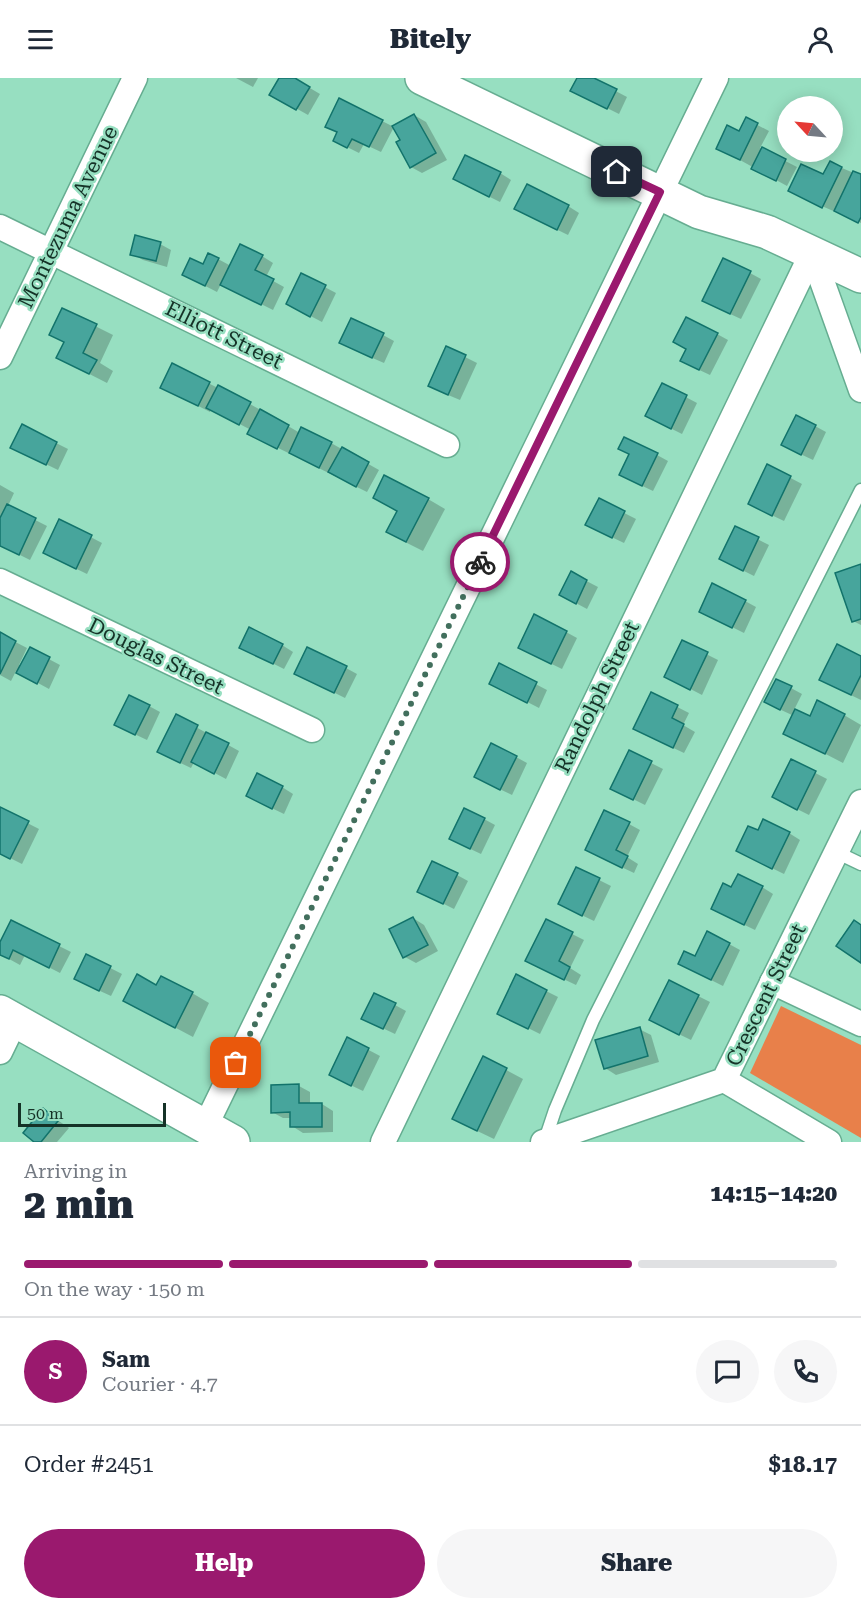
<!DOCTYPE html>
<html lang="en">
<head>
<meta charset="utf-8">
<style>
	body { margin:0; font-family:"Roboto Serif",serif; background:#f6f6f7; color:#1f2937; height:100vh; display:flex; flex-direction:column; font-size:22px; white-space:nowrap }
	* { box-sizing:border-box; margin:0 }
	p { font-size:20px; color:#747a83 }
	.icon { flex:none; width:33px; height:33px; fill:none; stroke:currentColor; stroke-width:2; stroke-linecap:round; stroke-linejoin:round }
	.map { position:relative; height:1064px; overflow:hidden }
	.side { display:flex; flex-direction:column; background:#fff; flex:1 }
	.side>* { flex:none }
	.needle { width:39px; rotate:296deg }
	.tools { position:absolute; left:777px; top:18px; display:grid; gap:12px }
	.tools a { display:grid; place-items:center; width:66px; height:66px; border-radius:50%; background:#fff; box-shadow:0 3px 15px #0003; font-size:30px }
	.scale { position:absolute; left:18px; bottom:15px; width:148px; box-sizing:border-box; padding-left:6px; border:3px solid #153227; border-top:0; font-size:16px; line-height:21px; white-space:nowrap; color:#153227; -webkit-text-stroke:4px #97dfc1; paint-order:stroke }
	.pin { position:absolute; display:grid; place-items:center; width:51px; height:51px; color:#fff; margin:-26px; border-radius:12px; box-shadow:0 3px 9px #0006 }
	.courier { position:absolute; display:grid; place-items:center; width:60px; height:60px; margin:-30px; border:4px solid #9a196e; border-radius:50%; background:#fff; color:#222; box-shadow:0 2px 8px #0007 }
	.headline em { font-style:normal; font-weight:800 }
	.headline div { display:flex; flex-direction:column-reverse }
	.headline { display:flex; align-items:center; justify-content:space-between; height:102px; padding:0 24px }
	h1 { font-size:39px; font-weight:800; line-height:45px }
	.bar { display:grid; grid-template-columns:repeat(4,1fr); gap:9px 6px; align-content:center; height:72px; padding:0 24px }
	.bar i { height:8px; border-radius:4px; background:#e0e1e3 }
	.bar .on { background:#9a196e }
	.bar p { grid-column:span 4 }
	.line { display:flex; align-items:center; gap:15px; padding:0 24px; border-top:2px solid #e0e1e3 }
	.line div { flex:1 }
	.round { display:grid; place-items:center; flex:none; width:63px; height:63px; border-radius:32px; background:#f6f6f7 }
	.primary-button { display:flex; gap:12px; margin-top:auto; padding:12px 24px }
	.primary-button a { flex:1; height:69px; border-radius:36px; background:#9a196e; color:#fff; font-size:24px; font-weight:800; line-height:69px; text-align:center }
	.primary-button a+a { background:#f6f6f7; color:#1f2937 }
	header { display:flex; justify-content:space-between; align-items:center; height:78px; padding:0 24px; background:#fff; font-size:27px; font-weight:800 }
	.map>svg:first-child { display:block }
</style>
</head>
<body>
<header><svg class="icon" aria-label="menu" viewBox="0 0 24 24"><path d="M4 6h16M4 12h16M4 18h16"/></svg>Bitely<svg class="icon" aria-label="person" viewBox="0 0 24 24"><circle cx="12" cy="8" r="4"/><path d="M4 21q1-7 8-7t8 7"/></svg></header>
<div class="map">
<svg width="861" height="1064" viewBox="0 0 861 1064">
	<rect width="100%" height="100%" fill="#97dfc1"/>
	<polygon fill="#e8804a" points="781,928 861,967 861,1060 750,995"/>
	<g fill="#0003">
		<polygon points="236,0 258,0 253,9"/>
		<polygon points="281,0 293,0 320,16 308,37 271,16"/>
		<polygon points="578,0 591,0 627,19 619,36 583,18"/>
		<polygon points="414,37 426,44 447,82 422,95 411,89 402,63"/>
		<polygon points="746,41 769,53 760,70 797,89 787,108 729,76"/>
		<polygon points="382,43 394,49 381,74 364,66 359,75 335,63"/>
		<polygon points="830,85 861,98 861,145 801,119 824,98"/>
		<polygon points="500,95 511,102 500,124 466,107"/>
		<polygon points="568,128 579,135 568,157 527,137"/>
		<polygon points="160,166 171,172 167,189 143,182 132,176"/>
		<polygon points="262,178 273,185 266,199 284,209 273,232 221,206 217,214 184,197 218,181 231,188"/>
		<polygon points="750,195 761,201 741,241 715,229"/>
		<polygon points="302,197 336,215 322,244 299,232"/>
		<polygon points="63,232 113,257 100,285 113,293 107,305 58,280 66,264"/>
		<polygon points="717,256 728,262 710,297 693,289"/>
		<polygon points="383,257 394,263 384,285 352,271"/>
		<polygon points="447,270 477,285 460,322 441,314"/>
		<polygon points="172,287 250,326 300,355 331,365 379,392 367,414 260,361 251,352 211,331 210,334 173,315"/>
		<polygon points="663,307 697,325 682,356 658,344"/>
		<polygon points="22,348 68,371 58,392 23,375"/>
		<polygon points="815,348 826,354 813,382 794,373"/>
		<polygon points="657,377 668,383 653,413 632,403"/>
		<polygon points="768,388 802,406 784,443 761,432"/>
		<polygon points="0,407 14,415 8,428 47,448 30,482 0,467"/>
		<polygon points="428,421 445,431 423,473 405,464 399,433"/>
		<polygon points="599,422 636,441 624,465 599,453"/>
		<polygon points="60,443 102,465 87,496 56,481"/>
		<polygon points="736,450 769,467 754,498 732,487"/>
		<polygon points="861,487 861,547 853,543"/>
		<polygon points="571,495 598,509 587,531 572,523"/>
		<polygon points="745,523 756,529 744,555 712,539"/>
		<polygon points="566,554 577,560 562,591 531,576"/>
		<polygon points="0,556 27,570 19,587 21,588 30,571 60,587 49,611 16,593 11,603 0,597"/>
		<polygon points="682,564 718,582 702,617 677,604"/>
		<polygon points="282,567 293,574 284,591 252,575"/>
		<polygon points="861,579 861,622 832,608"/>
		<polygon points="499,587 547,612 539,630 502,611"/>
		<polygon points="346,590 357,596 345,620 307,601"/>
		<polygon points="791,610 802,616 794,632 810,640 844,637 861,647 843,685 785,655 794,638 777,630"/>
		<polygon points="652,616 689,635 683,647 695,654 684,675 646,657"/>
		<polygon points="149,628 160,634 147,662 128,653"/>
		<polygon points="176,638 239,673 226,701 194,684 191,690 170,680"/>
		<polygon points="629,674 663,691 645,727 623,716"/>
		<polygon points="516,679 527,685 512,717 487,705"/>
		<polygon points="792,683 827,701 809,737 785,725"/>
		<polygon points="282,709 293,716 284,736 259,724"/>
		<polygon points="0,731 39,751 22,786 0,775"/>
		<polygon points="484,741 495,747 481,776 462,767"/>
		<polygon points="629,746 640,752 627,779 638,786 634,795 598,778"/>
		<polygon points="789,755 800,762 784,796 749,779"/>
		<polygon points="577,791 611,808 594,843 571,832"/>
		<polygon points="457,797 468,803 454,831 430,819"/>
		<polygon points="762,809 773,816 755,852 724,837 732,811"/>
		<polygon points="413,840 424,847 438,873 416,885 405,879"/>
		<polygon points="546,843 584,862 570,890 581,897 576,907 538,889"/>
		<polygon points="11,844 71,874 60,895 25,877 20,887 0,876 0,867"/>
		<polygon points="729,866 740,872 723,908 691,892 696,880"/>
		<polygon points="87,878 122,896 111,918 87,907"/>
		<polygon points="516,898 558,919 540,956 510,941"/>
		<polygon points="157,909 192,915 209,925 193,959 142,932"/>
		<polygon points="698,918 710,924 691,962 662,948"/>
		<polygon points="395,927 406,933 395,956 374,946"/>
		<polygon points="639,951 651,957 659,984 616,997 605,990"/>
		<polygon points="348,961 380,978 363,1013 342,1003"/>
		<polygon points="484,980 523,1001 494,1061 471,1050"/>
		<polygon points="299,1008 310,1014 310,1027 322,1026 333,1033 333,1054 303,1055 292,1048 292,1040 283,1040 272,1034"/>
		<polygon points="43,1032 69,1050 57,1064 36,1064"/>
	</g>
	<g fill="#47a59c" stroke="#12736b" stroke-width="1.5">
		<polygon points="279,0 295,0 310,9 296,32 269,17"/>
		<polygon points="577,0 594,0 617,11 607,31 570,13"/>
		<polygon points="339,20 383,42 369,69 352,61 347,70 333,63 337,54 325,49"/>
		<polygon points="414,36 436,75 410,90 396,64 400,62 392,48"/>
		<polygon points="746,39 758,45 740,82 716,71 727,47 739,53"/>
		<polygon points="762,69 786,81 776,103 751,91"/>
		<polygon points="465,77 501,94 489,119 453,101"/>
		<polygon points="830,83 842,89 822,130 788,113 801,86 823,96"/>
		<polygon points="853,93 861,96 861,139 858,145 834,133"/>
		<polygon points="527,106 569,127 557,152 514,131"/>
		<polygon points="135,157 161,164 156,183 130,177"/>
		<polygon points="240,166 263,177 255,192 274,201 261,227 220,207"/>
		<polygon points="208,175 219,180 205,208 182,197 190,180 203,186"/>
		<polygon points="723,180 751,193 730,236 702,223"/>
		<polygon points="301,195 326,207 310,239 286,226"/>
		<polygon points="62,230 97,246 83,275 97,282 89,296 56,280 64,264 49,257"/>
		<polygon points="686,239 718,255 699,292 680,283 686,271 673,264"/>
		<polygon points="351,240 384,255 372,280 339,265"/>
		<polygon points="446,268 466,277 448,317 428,308"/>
		<polygon points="172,285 210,304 198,328 160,310"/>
		<polygon points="662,305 687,317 671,351 645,338"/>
		<polygon points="218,307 251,324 239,347 206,330"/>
		<polygon points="260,331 289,347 277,371 247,356"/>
		<polygon points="796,337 816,347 801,377 781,367"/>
		<polygon points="22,346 57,364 46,387 10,370"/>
		<polygon points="301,349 332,364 319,390 289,375"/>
		<polygon points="624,359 658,375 642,408 619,397 629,376 618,371"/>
		<polygon points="342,369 369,384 356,409 328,394"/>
		<polygon points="767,386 791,398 772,438 748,426"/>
		<polygon points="384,397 429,420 406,464 386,454 397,433 373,420"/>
		<polygon points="599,420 625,433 612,460 585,447"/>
		<polygon points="7,426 36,440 19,477 0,468 0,440"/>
		<polygon points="59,441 92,457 76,491 43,475"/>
		<polygon points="735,448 759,459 743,493 719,481"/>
		<polygon points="861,486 861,541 852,544 835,495"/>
		<polygon points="571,493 587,502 576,526 559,517"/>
		<polygon points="712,505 746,522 732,550 699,534"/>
		<polygon points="534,536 567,553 551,586 518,570"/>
		<polygon points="249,549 283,566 273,586 239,570"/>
		<polygon points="0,554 16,563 0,596"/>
		<polygon points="682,562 708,574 690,612 664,599"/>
		<polygon points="837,566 861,578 861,597 851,617 819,602"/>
		<polygon points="30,569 50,579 37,606 16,595"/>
		<polygon points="307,569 347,588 334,615 294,596"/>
		<polygon points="499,585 537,604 527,625 489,606"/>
		<polygon points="776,601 792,608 780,632 764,624"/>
		<polygon points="651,614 678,627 672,640 684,646 673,670 633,651"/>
		<polygon points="129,617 150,627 135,657 114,647"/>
		<polygon points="817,622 845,636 825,676 783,656 795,631 810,638"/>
		<polygon points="176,636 198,647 180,685 157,674"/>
		<polygon points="206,654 229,665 214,696 191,684"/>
		<polygon points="491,665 517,678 500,712 474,699"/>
		<polygon points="629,672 652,683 633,722 610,711"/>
		<polygon points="791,681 816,693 797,732 772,719"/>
		<polygon points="257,695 283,708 272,731 246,718"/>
		<polygon points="0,729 29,743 10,781 0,776"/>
		<polygon points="464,730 485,740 470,771 449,761"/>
		<polygon points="604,732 630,744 616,772 628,778 622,790 585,772"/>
		<polygon points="763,741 790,754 772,791 736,773 748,748 758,752"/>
		<polygon points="432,783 458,795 443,826 417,814"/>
		<polygon points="576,789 600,800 582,838 558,826"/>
		<polygon points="738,796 763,808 744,847 711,831 723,805 731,809"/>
		<polygon points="413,839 428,867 403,880 389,851"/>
		<polygon points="546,841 573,854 559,883 570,889 564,902 525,883"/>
		<polygon points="11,842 60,866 49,890 13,872 9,881 0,877 0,864"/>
		<polygon points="854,842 861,847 861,885 836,868"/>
		<polygon points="707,853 730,865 711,902 678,886 684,873 695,878"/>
		<polygon points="86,876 111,888 99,913 74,901"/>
		<polygon points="137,896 156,907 161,898 193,914 175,950 123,923"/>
		<polygon points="516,896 547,912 528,951 497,936"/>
		<polygon points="669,902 699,917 679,957 649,942"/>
		<polygon points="374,915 396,925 383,951 361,941"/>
		<polygon points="640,949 648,978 604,991 595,962"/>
		<polygon points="347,959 369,970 351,1008 329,997"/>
		<polygon points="483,978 507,990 477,1053 452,1041"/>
		<polygon points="299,1006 299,1025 322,1025 322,1049 290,1049 290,1034 271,1035 271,1007"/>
		<polygon points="43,1030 58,1043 41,1064 34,1064 23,1055"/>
	</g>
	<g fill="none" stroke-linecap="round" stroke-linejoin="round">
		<defs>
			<g id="lane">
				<polyline points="836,774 861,786"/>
				<polyline points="545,1062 555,1032 593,942 861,412"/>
			</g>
			<g id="street">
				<polyline points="0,149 447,367"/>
				<polyline points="812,175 861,312"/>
				<polyline points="0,279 135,0"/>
				<polyline points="0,503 312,652"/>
				<polyline points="772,904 861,946"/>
				<polyline points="0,974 15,943"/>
				<polyline points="724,1002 829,1064"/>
				<polyline points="205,1049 716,0"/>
				<polyline points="383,1064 812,175"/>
				<polyline points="543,1064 724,1002 861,724"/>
			</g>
			<g id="secondary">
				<polyline points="422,0 699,134 767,154 861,198"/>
				<polyline points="0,934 233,1064"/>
			</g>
		</defs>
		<use href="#lane" stroke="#66ad91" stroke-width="15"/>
		<use href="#street" stroke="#66ad91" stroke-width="27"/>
		<use href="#secondary" stroke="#66ad91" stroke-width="36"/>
		<use href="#lane" stroke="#fff" stroke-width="12"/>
		<use href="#street" stroke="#fff" stroke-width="24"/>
		<use href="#secondary" stroke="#fff" stroke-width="33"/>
	</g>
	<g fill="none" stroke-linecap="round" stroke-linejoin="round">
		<polyline stroke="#426f5d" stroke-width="6" stroke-dasharray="0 10.8" points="236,985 480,484"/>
		<polyline stroke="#9a196e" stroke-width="8" points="480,484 660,114 617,94"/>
	</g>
	<g text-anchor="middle" stroke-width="5" stroke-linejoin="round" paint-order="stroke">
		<g font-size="21" fill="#153227" stroke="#97dfc1">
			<text transform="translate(68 139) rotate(-64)" y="7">Montezuma Avenue</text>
			<text transform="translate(224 257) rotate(26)" y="7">Elliott Street</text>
			<text transform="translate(156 578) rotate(26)" y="7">Douglas Street</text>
			<text transform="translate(597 619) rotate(-64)" y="7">Randolph Street</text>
			<text transform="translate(766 917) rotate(-64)" y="7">Crescent Street</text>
		</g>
	</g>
</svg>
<div class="tools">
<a><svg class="needle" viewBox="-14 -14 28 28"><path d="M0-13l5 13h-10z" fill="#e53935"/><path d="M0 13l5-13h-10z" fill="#747a83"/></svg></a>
</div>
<div class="scale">50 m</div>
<div class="pin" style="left:236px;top:985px;background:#ea580c"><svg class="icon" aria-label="bag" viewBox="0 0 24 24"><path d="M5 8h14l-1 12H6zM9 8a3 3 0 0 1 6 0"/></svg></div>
<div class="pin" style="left:617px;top:94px;background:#1f2937"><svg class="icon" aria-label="home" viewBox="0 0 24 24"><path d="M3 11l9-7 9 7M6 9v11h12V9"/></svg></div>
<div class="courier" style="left:480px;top:484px"><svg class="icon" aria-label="bike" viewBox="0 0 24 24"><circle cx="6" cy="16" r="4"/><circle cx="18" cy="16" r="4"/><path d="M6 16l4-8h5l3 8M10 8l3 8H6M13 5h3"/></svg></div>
</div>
<section class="side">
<div class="headline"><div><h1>2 min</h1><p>Arriving in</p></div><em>14:15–14:20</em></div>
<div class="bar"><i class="on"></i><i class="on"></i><i class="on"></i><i></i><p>On the way · 150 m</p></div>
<div class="line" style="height:108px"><b class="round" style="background:#9a196e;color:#fff">S</b><div><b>Sam</b><p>Courier · 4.7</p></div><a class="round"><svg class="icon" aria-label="chat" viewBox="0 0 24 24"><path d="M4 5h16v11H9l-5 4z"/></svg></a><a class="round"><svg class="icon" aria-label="phone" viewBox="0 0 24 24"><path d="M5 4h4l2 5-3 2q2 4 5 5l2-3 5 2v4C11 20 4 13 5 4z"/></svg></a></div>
<div class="line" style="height:78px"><div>Order #2451</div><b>$18.17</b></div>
<div class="primary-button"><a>Help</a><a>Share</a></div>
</section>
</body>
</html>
